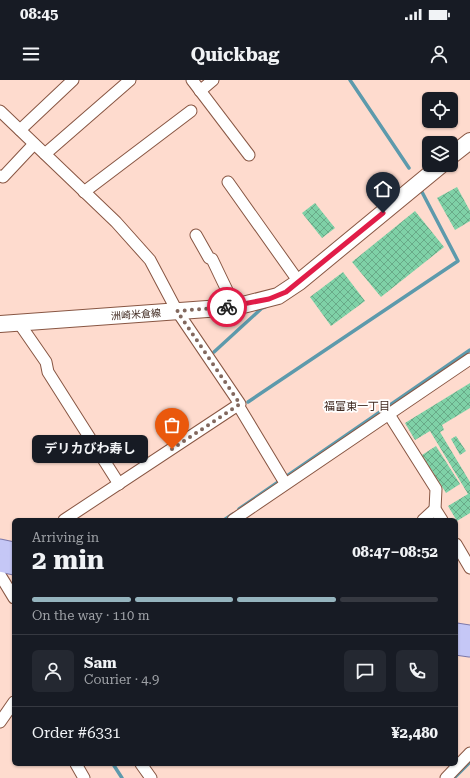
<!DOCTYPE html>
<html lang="en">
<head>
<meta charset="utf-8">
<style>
	body { margin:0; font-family:"Roboto Serif","Noto Sans JP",serif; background:#242831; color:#f1f3f6; height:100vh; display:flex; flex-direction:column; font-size:15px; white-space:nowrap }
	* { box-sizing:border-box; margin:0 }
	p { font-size:13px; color:#9ea1a6 }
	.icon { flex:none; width:22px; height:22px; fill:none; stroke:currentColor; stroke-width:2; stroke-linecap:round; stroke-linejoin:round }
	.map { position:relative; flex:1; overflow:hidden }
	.sheet { position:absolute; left:12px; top:438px; width:446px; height:248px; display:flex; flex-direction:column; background:#171b24; border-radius:6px; box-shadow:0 1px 3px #0004 }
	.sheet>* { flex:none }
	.fabs { position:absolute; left:422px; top:12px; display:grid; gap:8px }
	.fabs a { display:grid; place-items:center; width:36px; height:36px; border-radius:6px; background:#171b24; box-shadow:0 1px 3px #0004; font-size:20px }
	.pin { position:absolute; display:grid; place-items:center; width:34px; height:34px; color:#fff; margin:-41px -17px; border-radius:50% 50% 50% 0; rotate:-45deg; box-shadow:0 0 4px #0007 }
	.pin .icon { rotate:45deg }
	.courier { position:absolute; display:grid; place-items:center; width:40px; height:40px; margin:-20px; border:3px solid #e11d48; border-radius:50%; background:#fff; color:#222; box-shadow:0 1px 5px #0007 }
	.bubble { position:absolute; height:28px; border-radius:6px; background:#171b24; box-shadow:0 1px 3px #0004; font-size:13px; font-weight:700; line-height:28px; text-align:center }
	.overview em { font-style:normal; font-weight:700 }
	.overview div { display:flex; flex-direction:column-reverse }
	.overview { display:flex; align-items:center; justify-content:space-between; height:68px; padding:0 20px }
	h1 { font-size:26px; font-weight:700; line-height:30px }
	.bar { display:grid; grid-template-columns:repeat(4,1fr); gap:6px 4px; align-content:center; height:48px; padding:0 20px }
	.bar i { height:5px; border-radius:3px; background:#363941 }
	.bar .active { background:#95b4be }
	.bar p { grid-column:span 4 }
	.line { display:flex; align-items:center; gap:10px; padding:0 20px; border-top:1px solid #363941 }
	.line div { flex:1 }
	.round { display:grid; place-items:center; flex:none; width:42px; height:42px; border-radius:6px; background:#242831 }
	.status { display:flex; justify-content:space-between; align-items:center; height:28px; padding:0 20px; background:#171b24; direction:ltr }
	.status svg { height:11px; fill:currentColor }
	header { display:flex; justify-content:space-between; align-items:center; height:52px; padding:0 20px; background:#171b24; font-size:18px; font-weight:700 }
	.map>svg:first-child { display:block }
</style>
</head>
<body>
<div class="status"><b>08:45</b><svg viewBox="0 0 49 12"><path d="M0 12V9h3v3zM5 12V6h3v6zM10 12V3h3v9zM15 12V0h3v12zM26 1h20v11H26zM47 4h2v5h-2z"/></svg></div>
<header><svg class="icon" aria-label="menu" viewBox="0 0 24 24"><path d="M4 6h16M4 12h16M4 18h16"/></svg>Quickbag<svg class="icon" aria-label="person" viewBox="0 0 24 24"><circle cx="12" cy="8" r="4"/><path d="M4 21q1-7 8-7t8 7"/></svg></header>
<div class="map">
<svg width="470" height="698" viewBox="0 0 470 698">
	<defs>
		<pattern id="building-cross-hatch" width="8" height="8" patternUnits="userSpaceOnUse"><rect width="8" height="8" fill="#7fd1a7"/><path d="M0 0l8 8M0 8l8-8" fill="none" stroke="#69aa88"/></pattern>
	</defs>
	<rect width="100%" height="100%" fill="#fedbce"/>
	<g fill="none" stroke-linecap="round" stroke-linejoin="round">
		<g stroke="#5d9aac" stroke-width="3.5">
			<polyline points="350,0 409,88"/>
			<polyline points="214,272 262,228 265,227"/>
			<polyline points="248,322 458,181 422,112"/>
			<polyline points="239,429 470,270"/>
			<polyline points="224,440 233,434"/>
			<polyline points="113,684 122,698"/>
			<polyline points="454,698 470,682"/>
		</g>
	</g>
	<g fill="url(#building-cross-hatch)">
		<polygon points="457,107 470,131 470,141 455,150 437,118"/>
		<polygon points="315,123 335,148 322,158 302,133"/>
		<polygon points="415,131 444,167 381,217 352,182"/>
		<polygon points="343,192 365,221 331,246 310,217"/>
		<polygon points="470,303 470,328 442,345 444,350 440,352 470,402 470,433 457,441 448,426 468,414 430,351 415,360 405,343"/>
		<polygon points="456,356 466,371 460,375 451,359"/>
		<polygon points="436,366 460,404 446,413 422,375"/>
	</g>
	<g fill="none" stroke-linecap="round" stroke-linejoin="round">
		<defs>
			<g id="minor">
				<polyline points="192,0 249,75"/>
				<polyline points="200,11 213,0"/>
				<polyline points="0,31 116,142 150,180 177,231 240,324 238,325 285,403"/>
				<polyline points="20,50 73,0"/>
				<polyline points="45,74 130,0"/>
				<polyline points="0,96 3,97 34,64"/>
				<polyline points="228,102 299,202"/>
				<polyline points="84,112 191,31"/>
				<polyline points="196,155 209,178 212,179 235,227"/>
				<polyline points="19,243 46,282 48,292 119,404"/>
				<polyline points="388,333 436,409 435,429 442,440"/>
				<polyline points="64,440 238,325"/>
				<polyline points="233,440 470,279"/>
				<polyline points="423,440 435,429"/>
				<polyline points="456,464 470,488"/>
				<polyline points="0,495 14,518"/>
				<polyline points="0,642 14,622"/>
				<polyline points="76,684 84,698"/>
				<polyline points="141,684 151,698"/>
				<polyline points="446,698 470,673"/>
			</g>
			<g id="secondary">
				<polyline points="451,76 470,61"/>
				<polyline points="0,244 235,227 278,216 299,202 441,85"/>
			</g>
			<g id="primary">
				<polyline points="0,468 14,471"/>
				<polyline points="0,483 14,486"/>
				<polyline points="456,552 470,554"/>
				<polyline points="456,566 470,568"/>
			</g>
		</defs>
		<use href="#minor" stroke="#885643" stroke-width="13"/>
		<use href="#secondary" stroke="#885643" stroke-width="18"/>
		<use href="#primary" stroke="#7d78a8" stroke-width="19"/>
		<use href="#minor" stroke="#fff" stroke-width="11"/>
		<use href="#secondary" stroke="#fff" stroke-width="16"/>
		<use href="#primary" stroke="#c5c7f6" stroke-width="17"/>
	</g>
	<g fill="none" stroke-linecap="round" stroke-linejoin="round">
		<polyline stroke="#82685e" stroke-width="4" stroke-dasharray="0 7.2" points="172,369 240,324 177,231 227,227"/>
		<polyline stroke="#e11d48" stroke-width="5" points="227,227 269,219 286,212 383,133"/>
	</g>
	<g text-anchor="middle" stroke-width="3.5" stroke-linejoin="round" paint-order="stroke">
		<g font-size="10" fill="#402a21" stroke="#fff">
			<text transform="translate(136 234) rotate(-4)" y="4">洲崎米倉線</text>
		</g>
		<g font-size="11" fill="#402a21" stroke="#fff">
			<text x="357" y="330">福富東一丁目</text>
		</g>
	</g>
</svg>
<div class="fabs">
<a><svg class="icon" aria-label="locate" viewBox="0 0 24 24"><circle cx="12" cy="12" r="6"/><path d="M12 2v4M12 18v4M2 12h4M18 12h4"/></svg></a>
<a><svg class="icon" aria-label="layers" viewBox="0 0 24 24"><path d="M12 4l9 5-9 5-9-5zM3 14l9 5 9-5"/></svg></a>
</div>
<div class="pin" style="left:172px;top:369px;background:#ea580c"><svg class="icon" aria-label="bag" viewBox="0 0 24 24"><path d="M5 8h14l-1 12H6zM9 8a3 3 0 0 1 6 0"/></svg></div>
<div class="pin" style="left:383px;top:133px;background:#1f2937"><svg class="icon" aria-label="home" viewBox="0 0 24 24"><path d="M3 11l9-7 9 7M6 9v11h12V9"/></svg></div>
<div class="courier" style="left:227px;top:227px"><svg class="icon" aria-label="bike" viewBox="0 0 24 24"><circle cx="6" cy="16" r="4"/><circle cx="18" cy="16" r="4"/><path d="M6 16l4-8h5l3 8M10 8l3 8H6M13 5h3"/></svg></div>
<div class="bubble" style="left:32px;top:355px;width:116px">デリカびわ寿し</div>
<section class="sheet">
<div class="overview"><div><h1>2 min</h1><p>Arriving in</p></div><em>08:47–08:52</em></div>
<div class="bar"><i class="active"></i><i class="active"></i><i class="active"></i><i></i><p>On the way · 110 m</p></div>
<div class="line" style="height:72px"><a class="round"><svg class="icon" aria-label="person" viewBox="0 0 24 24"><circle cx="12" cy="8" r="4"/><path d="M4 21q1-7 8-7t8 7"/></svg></a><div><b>Sam</b><p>Courier · 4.9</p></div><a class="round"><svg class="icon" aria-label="chat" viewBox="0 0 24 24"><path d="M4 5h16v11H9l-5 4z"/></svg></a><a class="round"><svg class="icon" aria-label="phone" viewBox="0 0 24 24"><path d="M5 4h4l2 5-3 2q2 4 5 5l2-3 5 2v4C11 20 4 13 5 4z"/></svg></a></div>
<div class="line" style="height:52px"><div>Order #6331</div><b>¥2,480</b></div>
</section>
</div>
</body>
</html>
